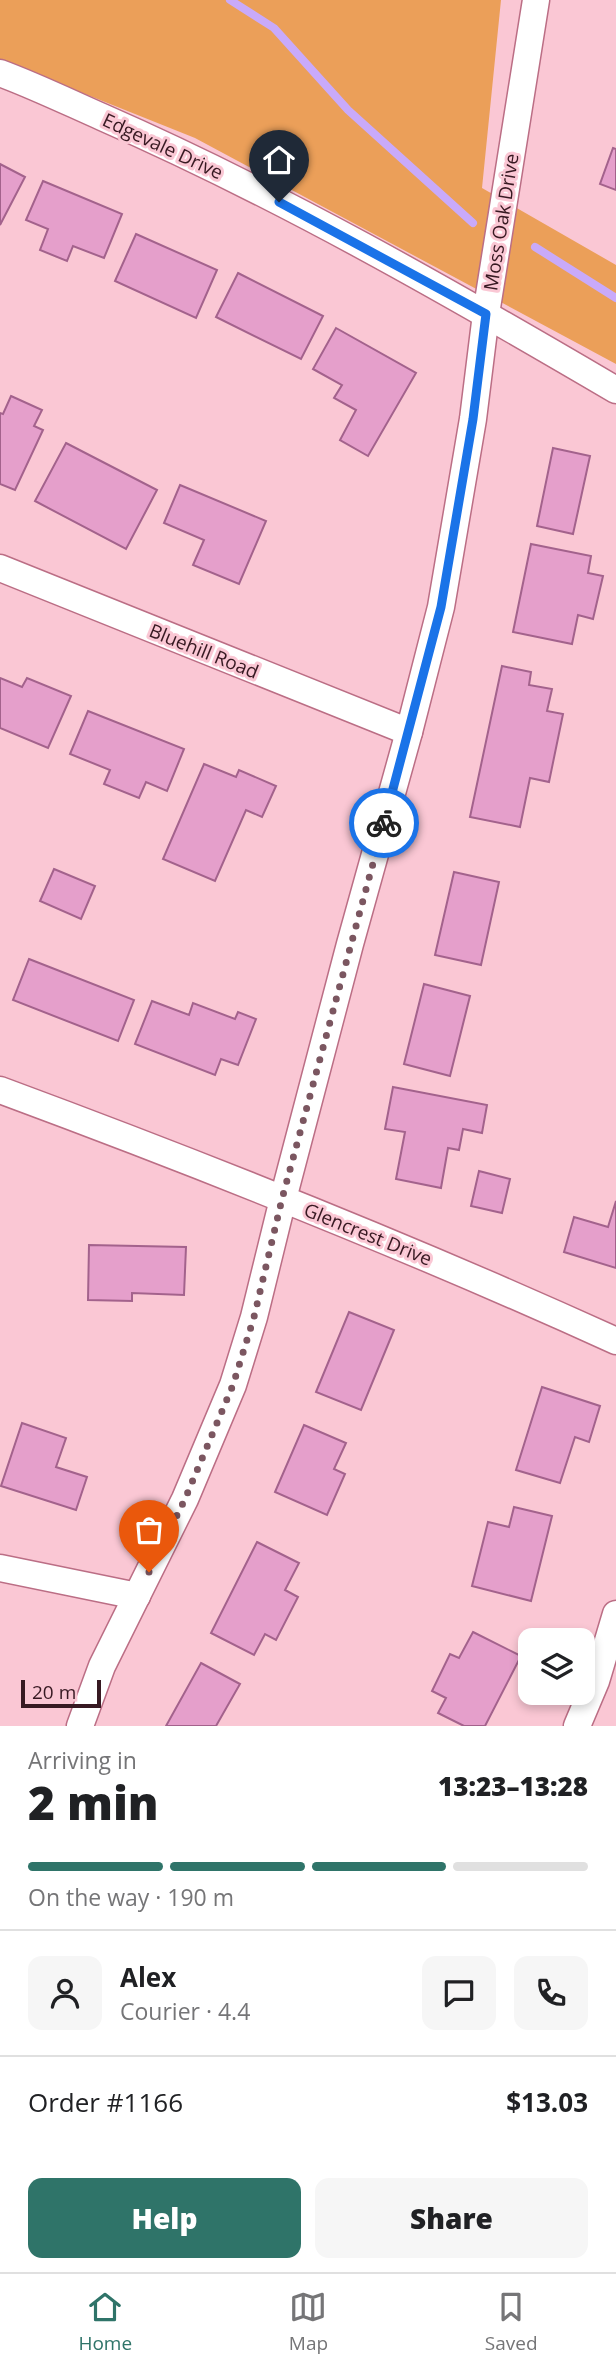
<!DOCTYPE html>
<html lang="en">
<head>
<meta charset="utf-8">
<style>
	body { margin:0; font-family:"Open Sans",sans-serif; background:#f6f6f6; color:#202124; height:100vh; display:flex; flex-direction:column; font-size:26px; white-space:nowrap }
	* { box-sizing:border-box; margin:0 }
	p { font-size:23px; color:#757577 }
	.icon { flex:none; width:38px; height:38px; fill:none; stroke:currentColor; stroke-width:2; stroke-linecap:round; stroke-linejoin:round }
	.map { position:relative; height:1726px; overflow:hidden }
	.sheet { display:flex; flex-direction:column; background:#fff; flex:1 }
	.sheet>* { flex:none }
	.buttons { position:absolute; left:518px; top:1628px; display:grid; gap:14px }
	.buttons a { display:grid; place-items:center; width:77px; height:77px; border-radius:14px; background:#fff; box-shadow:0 4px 10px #0003; font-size:35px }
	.scale { position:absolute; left:21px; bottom:18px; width:80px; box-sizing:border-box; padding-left:7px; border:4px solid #371922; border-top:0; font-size:19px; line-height:24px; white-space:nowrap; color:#371922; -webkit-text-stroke:5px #fac7d4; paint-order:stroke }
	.pin { position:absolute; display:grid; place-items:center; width:60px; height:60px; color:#fff; margin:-72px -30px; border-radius:50% 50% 50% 0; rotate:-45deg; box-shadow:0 0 7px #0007 }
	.pin .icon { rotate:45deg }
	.courier { position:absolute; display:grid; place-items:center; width:70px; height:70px; margin:-35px; border:5px solid #1a73e8; border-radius:50%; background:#fff; color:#222; box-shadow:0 2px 9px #0007 }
	.overview em { font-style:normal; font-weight:800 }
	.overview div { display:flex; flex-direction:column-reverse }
	.overview { display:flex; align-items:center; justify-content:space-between; height:119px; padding:0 28px }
	h1 { font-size:46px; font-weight:800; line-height:52px }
	.bar { display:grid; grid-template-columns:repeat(4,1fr); gap:10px 7px; align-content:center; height:84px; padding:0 28px }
	.bar i { height:9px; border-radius:5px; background:#e0e0e0 }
	.bar .current { background:#2f7469 }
	.bar p { grid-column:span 4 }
	.line { display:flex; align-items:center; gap:18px; padding:0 28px; border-top:2px solid #e0e0e0 }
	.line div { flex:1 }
	.round { display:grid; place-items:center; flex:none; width:74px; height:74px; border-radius:14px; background:#f6f6f6 }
	.cta { display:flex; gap:14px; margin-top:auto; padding:14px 28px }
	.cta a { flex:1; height:80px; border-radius:14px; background:#2f7469; color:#fff; font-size:28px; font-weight:800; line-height:80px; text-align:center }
	.cta a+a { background:#f6f6f6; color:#202124 }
	.tab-bar { display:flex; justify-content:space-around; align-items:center; height:98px; border-top:2px solid #e0e0e0; background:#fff; font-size:19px; color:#757577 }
	.tab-bar a { display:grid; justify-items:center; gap:4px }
	.tab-bar .current { color:#2f7469 }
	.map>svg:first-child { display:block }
</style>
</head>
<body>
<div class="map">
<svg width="616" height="1726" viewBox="0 0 616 1726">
	<rect width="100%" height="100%" fill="#fac7d4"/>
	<polygon fill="#eb9f59" points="0,0 501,0 482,188 616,265 616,364 195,138 0,60"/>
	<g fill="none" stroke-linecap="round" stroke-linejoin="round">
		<g stroke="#c9aafa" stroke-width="8">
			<polyline points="230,0 274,28 348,110 473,223"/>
			<polyline points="535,247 616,298"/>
		</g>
	</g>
	<g fill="#e59fcb" stroke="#a3628c" stroke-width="2">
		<polygon points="613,148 616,149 616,190 600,184"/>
		<polygon points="0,164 25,177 0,225"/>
		<polygon points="43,181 122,214 104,258 73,246 67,261 40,250 48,229 26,220"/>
		<polygon points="136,234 217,270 196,318 115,281"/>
		<polygon points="238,273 323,316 301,359 216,317"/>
		<polygon points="336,328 416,373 368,456 340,440 356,410 334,398 342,385 313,369"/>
		<polygon points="11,396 42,410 34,426 43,430 15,490 0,484 0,413 3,414"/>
		<polygon points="66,443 157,490 126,549 35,501"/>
		<polygon points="553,448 590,456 573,534 537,526"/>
		<polygon points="180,485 266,521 239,584 193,565 204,540 164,523"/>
		<polygon points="531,544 591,556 588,573 603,576 593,619 578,615 572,644 513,632"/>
		<polygon points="502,666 531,672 529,685 552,689 547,711 563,714 549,782 530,778 520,827 470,817"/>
		<polygon points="0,678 22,687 27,678 71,696 48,748 0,728"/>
		<polygon points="88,711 184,749 167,791 146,782 139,798 104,784 110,770 70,754"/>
		<polygon points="204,764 236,777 239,770 276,786 262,817 246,810 215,881 163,859"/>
		<polygon points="54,869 95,886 81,919 40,901"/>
		<polygon points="454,872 499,882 481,965 435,955"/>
		<polygon points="29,959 134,1000 118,1041 13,1000"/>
		<polygon points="424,984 470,996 450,1076 404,1064"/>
		<polygon points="152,1001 189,1015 193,1003 235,1019 238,1012 256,1019 238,1065 221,1059 215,1075 135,1044"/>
		<polygon points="393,1087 487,1105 482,1133 463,1129 459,1150 448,1148 441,1188 396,1179 405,1132 385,1129"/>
		<polygon points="479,1171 510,1179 502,1213 471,1206"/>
		<polygon points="616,1201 616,1268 564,1252 574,1217 608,1227"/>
		<polygon points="89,1245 186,1247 184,1295 132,1293 132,1301 88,1300"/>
		<polygon points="349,1312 394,1330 361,1410 316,1392"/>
		<polygon points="542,1387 600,1406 589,1442 575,1437 560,1483 516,1470"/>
		<polygon points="22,1423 66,1438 56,1467 87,1477 76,1510 1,1486"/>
		<polygon points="304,1425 346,1443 334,1469 345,1474 327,1515 275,1492"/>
		<polygon points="514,1507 552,1516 531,1601 472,1586 488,1522 509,1527"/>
		<polygon points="257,1542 299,1563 285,1590 298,1597 276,1640 265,1634 254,1655 211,1633"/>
		<polygon points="473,1632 521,1656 485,1726 464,1726 438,1713 446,1698 432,1691 450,1654 459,1658"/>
		<polygon points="201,1663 240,1684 216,1726 166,1726"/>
	</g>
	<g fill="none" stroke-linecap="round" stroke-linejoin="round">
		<defs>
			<g id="street">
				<path d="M0,73C35,86 68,102 102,117C280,195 449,292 616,390"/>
				<polyline points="0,568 409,732"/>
				<path d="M0,1090C208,1167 414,1249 616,1341"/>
				<polyline points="0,1568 137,1596"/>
				<polyline points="80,1726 102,1666 185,1499 233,1385 254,1317 283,1199 350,944 409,732 441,607 473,419 486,314 536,0"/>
				<polyline points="577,1726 596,1681 616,1614"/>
			</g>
		</defs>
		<use href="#street" stroke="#bb6e85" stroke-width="29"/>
		<use href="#street" stroke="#fff" stroke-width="26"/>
	</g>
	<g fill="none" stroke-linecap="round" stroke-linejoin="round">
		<polyline stroke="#7b5660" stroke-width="7" stroke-dasharray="0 12.6" points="149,1572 185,1499 233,1385 254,1317 282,1199 384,823"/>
		<polyline stroke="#1a73e8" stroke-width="9" points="279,202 486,314 473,419 441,607 384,823"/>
	</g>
	<g text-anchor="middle" stroke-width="6" stroke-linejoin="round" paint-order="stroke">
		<g font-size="19" fill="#371922" stroke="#fac7d4">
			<text transform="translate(163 146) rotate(25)" y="7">Edgevale Drive</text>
			<text transform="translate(501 222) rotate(-81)" y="7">Moss Oak Drive</text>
			<text transform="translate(204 651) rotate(22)" y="7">Bluehill Road</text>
			<text transform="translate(368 1234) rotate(22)" y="7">Glencrest Drive</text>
		</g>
	</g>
</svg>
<div class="buttons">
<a><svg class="icon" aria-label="layers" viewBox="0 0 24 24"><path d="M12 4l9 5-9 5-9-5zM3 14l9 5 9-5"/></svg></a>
</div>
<div class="scale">20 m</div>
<div class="pin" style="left:149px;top:1572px;background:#ea580c"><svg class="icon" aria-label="bag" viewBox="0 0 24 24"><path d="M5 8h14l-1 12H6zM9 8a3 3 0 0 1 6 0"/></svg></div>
<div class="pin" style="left:279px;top:202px;background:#1f2937"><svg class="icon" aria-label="home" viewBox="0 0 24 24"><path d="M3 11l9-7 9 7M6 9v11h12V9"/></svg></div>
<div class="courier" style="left:384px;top:823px"><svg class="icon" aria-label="bike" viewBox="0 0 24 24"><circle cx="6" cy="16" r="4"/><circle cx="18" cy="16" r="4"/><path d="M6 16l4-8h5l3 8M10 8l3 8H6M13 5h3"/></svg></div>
</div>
<section class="sheet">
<div class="overview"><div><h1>2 min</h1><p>Arriving in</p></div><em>13:23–13:28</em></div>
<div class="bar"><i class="current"></i><i class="current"></i><i class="current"></i><i></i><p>On the way · 190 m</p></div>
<div class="line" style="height:126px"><a class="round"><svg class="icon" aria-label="person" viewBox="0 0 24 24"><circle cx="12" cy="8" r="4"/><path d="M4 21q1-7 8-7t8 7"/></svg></a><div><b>Alex</b><p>Courier · 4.4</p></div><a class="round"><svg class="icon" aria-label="chat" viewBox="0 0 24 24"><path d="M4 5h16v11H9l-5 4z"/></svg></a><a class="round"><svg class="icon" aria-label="phone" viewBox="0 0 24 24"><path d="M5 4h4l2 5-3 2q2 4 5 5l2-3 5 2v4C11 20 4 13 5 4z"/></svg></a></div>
<div class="line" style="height:91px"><div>Order #1166</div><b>$13.03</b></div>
<div class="cta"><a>Help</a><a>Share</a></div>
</section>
<nav class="tab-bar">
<a class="current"><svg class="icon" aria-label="home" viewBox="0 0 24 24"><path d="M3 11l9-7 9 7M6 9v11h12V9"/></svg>Home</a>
<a><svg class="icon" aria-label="map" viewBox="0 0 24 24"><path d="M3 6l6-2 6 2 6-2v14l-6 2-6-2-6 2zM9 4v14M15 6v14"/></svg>Map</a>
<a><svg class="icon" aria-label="saved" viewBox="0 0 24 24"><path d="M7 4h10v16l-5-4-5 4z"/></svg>Saved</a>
</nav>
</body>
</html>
